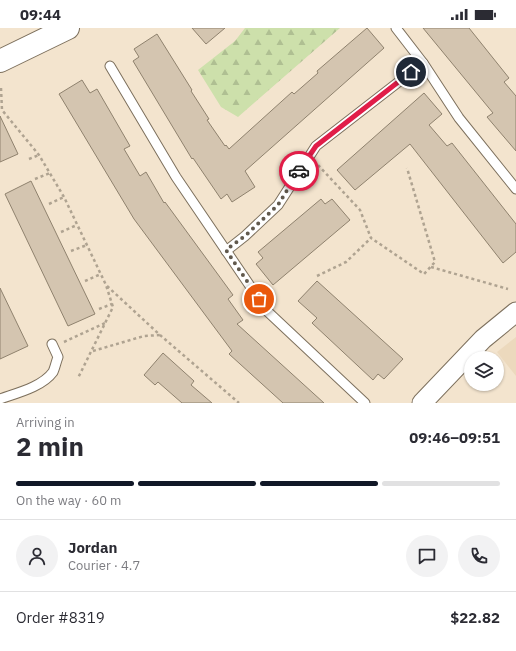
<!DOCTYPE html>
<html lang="en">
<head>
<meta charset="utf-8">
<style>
	body { margin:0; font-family:"IBM Plex Sans",sans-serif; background:#f2f2f3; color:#2b2b33; height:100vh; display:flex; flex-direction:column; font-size:15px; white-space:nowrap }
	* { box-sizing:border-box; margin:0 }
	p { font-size:13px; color:#7c7c81 }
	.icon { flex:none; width:22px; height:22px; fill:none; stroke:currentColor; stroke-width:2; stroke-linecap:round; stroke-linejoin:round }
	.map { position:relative; height:375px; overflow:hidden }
	.drawer { display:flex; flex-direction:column; background:#fff; flex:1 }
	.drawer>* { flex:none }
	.buttons { position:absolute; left:464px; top:323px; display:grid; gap:8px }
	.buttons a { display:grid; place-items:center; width:40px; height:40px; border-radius:50%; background:#fff; box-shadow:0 1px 3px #0004; font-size:20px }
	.pin { position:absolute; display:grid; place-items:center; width:34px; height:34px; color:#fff; margin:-17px; border:2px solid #fff; border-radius:50%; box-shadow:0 1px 4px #0007 }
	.courier { position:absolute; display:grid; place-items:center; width:40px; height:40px; margin:-20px; border:3px solid #e11d48; border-radius:50%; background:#fff; color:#222; box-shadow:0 1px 5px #0007 }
	.summary em { font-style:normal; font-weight:700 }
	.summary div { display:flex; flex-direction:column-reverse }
	.summary { display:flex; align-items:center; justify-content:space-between; height:68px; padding:0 16px }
	h1 { font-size:26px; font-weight:700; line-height:30px }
	.bar { display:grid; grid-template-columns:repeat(4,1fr); gap:6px 4px; align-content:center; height:48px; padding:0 16px }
	.bar i { height:5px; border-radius:3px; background:#e1e1e2 }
	.bar .selected { background:#111827 }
	.bar p { grid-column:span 4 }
	.line { display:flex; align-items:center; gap:10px; padding:0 16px; border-top:1px solid #e1e1e2 }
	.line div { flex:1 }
	.round { display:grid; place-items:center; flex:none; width:42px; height:42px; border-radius:21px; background:#f2f2f3 }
	.status { display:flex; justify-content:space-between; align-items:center; height:28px; padding:0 20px; background:#fff; direction:ltr }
	.status svg { height:11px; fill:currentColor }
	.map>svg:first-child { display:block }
</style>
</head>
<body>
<div class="status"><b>09:44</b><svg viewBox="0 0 49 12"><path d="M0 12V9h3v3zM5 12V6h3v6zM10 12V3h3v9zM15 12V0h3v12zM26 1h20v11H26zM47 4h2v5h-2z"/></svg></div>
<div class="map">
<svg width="516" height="375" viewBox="0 0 516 375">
	<defs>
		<pattern id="forest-firs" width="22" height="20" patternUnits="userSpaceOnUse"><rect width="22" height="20" fill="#cde0ab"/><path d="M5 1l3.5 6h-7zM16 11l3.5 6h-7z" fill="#afbf92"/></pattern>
	</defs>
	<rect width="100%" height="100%" fill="#f3e4ce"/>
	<polygon fill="#ecd9bd" points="516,309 516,348 497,324"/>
	<polygon fill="url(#forest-firs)" points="245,0 340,0 238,89 221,79 198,42 235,13"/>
	<g fill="#d4c5b0" stroke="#8f826e">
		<polygon points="192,0 225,0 206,16"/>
		<polygon points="367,0 384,20 245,143 255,159 232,174 227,166 221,171 193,130 192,131 133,33 139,29 134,21 157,6 192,62 191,63 209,91 207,92 225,118 226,117 229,121 292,64 294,66 318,45 317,43"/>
		<polygon points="423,0 469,0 509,50 504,54 516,68 516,123 487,89 493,85"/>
		<polygon points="82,52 90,65 97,61 130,118 124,121 140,148 146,144 164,175 165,174 233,267 228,271 243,292 237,296 324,375 283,375 229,326 232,323 134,191 59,66"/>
		<polygon points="424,65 442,86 429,97 447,118 452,115 516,196 516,224 503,235 410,116 355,162 337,142"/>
		<polygon points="0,88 18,126 0,134"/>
		<polygon points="31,153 95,286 68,298 5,166"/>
		<polygon points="321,171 325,176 332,171 350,192 273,257 256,236 263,230 258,224"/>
		<polygon points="317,253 403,331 384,351 378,346 373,352 312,295 317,290 298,273"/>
		<polygon points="0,260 28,318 0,331"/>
		<polygon points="163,325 194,353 191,357 212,375 182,375 158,354 155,357 144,347"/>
	</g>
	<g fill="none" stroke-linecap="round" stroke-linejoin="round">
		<defs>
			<g id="lane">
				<polyline points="396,0 423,35 459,90 516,161"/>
				<polyline points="110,38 176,149 267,283 365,375"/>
				<polyline points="226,223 245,208 278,177 316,118 423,35"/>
				<path d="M0,371C17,365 42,359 53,344C55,340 56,334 58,329L52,316"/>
			</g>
			<polyline id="street" points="422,375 483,311 516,284"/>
			<polyline id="secondary" points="0,33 68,0"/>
		</defs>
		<use href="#lane" stroke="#7d705d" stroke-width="11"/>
		<use href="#street" stroke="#7d705d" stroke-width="21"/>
		<use href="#secondary" stroke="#7d705d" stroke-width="24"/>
		<g stroke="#afa391" stroke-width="2.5" stroke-dasharray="3 3" stroke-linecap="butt">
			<polyline points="1,60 2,82 39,127 64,169 106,257 112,276 113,279 78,350"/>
			<polyline points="29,131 39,127"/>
			<polyline points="318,137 360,182 371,210 424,246 435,234 407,140"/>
			<polyline points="35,151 50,145"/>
			<polyline points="49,176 64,169"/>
			<polyline points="61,204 77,197"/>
			<polyline points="71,223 87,217"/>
			<polyline points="431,239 508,261"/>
			<polyline points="317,248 346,234 371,210"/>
			<polyline points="85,253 101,246"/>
			<polyline points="107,258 160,307 239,375"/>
			<polyline points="99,281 112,276"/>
			<polyline points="64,314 105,295"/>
			<polyline points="93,323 144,308 160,307"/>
		</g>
		<use href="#lane" stroke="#fff" stroke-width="9"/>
		<use href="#street" stroke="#fff" stroke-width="19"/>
		<use href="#secondary" stroke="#fff" stroke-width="22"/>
	</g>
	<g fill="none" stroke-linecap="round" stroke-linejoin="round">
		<polyline stroke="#61594d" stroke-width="4" stroke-dasharray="0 7.2" points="259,271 226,222 245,208 278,177 299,143"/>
		<polyline stroke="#e11d48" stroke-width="5" points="299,143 316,118 411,44"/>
	</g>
</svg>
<div class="buttons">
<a><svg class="icon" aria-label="layers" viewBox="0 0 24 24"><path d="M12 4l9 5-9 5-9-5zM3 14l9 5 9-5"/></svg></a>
</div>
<div class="pin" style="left:259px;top:271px;background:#ea580c"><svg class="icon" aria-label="bag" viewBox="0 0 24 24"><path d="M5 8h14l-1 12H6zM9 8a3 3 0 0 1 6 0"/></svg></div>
<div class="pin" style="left:411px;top:44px;background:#1f2937"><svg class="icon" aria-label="home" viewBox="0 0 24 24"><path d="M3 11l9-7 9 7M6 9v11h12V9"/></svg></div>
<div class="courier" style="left:299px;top:143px"><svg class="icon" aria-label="car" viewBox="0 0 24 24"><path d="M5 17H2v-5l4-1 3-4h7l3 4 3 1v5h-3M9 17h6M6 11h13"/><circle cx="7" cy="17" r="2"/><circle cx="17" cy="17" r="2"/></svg></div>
</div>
<section class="drawer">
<div class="summary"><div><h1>2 min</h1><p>Arriving in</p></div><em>09:46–09:51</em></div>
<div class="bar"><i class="selected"></i><i class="selected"></i><i class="selected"></i><i></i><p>On the way · 60 m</p></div>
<div class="line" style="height:72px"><a class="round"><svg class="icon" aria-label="person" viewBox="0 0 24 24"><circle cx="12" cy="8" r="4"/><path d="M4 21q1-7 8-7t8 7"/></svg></a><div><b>Jordan</b><p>Courier · 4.7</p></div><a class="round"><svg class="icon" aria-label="chat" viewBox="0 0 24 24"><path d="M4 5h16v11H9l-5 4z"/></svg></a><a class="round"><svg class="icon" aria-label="phone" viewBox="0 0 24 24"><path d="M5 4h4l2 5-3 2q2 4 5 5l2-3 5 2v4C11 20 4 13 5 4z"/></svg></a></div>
<div class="line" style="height:52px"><div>Order #8319</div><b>$22.82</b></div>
</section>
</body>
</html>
